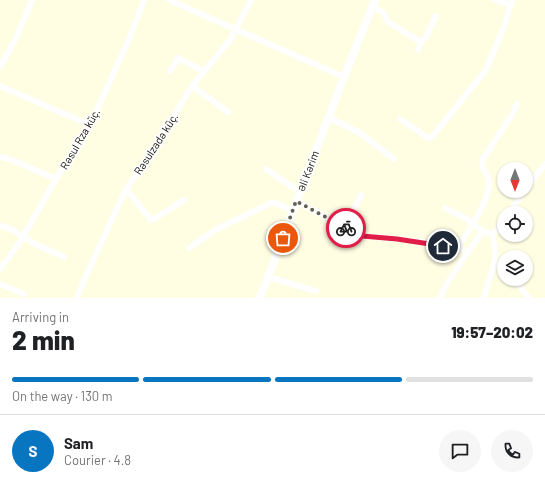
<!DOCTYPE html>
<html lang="en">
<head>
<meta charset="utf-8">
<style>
	body { margin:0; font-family:Barlow,sans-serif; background:#f6f6f6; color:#202124; height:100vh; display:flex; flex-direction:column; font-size:15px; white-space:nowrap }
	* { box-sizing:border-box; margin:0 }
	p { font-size:13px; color:#757577 }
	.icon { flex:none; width:22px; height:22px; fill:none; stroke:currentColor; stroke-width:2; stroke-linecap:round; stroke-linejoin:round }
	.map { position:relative; height:298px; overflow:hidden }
	.sheet { display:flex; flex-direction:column; background:#fff; flex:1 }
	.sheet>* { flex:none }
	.needle { width:26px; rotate:180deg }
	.fabs { position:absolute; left:497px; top:162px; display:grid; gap:8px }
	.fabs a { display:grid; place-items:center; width:36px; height:36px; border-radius:50%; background:#fff; box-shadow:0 1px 3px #0004; font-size:20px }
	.pin { position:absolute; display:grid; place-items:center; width:34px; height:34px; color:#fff; margin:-17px; border:2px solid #fff; border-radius:50%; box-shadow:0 1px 4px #0007 }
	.courier { position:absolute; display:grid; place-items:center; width:40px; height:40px; margin:-20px; border:3px solid #e11d48; border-radius:50%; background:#fff; color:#222; box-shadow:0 1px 5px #0007 }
	.summary em { font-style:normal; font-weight:800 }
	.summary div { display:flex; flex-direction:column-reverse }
	.summary { display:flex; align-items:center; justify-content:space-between; height:68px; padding:0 12px }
	h1 { font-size:26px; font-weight:800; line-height:30px }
	.bar { display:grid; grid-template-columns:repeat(4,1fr); gap:6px 4px; align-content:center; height:48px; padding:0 12px }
	.bar i { height:5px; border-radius:3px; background:#e0e0e0 }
	.bar .selected { background:#0875c0 }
	.bar p { grid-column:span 4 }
	.line { display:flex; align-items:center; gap:10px; padding:0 12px; border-top:1px solid #e0e0e0 }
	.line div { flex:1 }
	.round { display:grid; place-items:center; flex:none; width:42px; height:42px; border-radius:21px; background:#f6f6f6 }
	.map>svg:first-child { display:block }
</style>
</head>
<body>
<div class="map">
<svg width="545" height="298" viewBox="0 0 545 298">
	<rect width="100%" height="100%" fill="#fffde2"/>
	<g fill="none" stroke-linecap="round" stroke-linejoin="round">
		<g stroke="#fff" stroke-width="6">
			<polyline points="169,0 344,77"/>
			<polyline points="495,0 511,5"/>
			<polyline points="372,6 384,13 388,22 421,42"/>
			<polyline points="418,50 421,42 426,37 436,16"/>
			<polyline points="0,67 16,38 32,0"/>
			<polyline points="170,71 178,58 203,71"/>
			<polyline points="0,86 90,125"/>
			<polyline points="192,86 228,112"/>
			<polyline points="328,117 360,133 394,159"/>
			<polyline points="400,119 428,138 432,137 486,70 504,27 512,0"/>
			<polyline points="0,157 12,160 56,179"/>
			<polyline points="266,169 300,192"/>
			<polyline points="126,189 151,220 154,219 184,200"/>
			<polyline points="526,189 545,164"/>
			<polyline points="296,201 362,236 397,239 458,247 462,249 467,254"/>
			<polyline points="445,208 467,219 484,232"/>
			<polyline points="509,213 524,191"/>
			<polyline points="0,226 11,229 35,244 64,257"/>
			<polyline points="345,227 361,195"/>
			<path d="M458,247C468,232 490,200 489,182C489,171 480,172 483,159L513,113L517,104"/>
			<polyline points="189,248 217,229 271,203 276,203 293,211"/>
			<polyline points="495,264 504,271"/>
			<polyline points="0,269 20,242 56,179 90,125 129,39 144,0"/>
			<polyline points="268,277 316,291"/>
			<polyline points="514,279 529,298"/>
			<polyline points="0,284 24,294"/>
			<polyline points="77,298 84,280 126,189 152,153 192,86 231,39 251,0"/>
			<path d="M440,298L447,283L480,235L484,232C497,235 497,230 504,220"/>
			<path d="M484,298C490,272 500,261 492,234"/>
		</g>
		<polyline stroke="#fff" stroke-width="8" points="260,298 344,77 375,0"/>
	</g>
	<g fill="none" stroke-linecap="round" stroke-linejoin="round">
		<polyline stroke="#646253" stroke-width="4" stroke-dasharray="0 7.2" points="283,238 296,201 346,228"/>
		<polyline stroke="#e11d48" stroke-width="5" points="346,228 362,236 397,239 443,246"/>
	</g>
	<g text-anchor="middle" stroke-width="4" stroke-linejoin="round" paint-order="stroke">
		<g font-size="11" fill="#100f06" stroke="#fff">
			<text transform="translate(80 139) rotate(-60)" y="4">Rəsul Rza küç.</text>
			<text transform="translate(156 144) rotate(-57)" y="4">Rəsulzadə küç.</text>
			<text transform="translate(308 171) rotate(-69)" y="4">Əli Kərim</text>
		</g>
	</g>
</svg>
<div class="fabs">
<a><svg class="needle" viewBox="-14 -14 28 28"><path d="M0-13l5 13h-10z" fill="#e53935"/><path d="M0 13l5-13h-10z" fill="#757577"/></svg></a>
<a><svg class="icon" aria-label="locate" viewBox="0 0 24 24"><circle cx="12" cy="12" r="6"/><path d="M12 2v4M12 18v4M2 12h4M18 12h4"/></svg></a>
<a><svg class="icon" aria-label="layers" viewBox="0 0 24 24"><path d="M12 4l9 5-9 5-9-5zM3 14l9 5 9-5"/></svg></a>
</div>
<div class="pin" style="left:283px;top:238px;background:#ea580c"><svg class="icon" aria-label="bag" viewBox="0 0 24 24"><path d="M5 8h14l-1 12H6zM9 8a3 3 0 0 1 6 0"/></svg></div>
<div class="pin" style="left:443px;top:246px;background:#1f2937"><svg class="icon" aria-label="home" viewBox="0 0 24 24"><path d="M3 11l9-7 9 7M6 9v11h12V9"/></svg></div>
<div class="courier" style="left:346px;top:228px"><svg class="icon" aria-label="bike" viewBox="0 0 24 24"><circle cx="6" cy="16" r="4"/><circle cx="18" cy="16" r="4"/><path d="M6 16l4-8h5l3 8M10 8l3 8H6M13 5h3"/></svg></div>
</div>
<section class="sheet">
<div class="summary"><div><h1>2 min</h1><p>Arriving in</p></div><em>19:57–20:02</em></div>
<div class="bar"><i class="selected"></i><i class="selected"></i><i class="selected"></i><i></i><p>On the way · 130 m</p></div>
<div class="line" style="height:72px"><b class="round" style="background:#0875c0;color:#fff">S</b><div><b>Sam</b><p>Courier · 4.8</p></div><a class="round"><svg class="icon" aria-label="chat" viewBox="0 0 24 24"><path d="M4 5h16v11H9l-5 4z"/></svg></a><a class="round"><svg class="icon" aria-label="phone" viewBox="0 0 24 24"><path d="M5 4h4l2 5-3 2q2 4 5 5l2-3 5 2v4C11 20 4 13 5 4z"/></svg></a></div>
</section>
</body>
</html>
